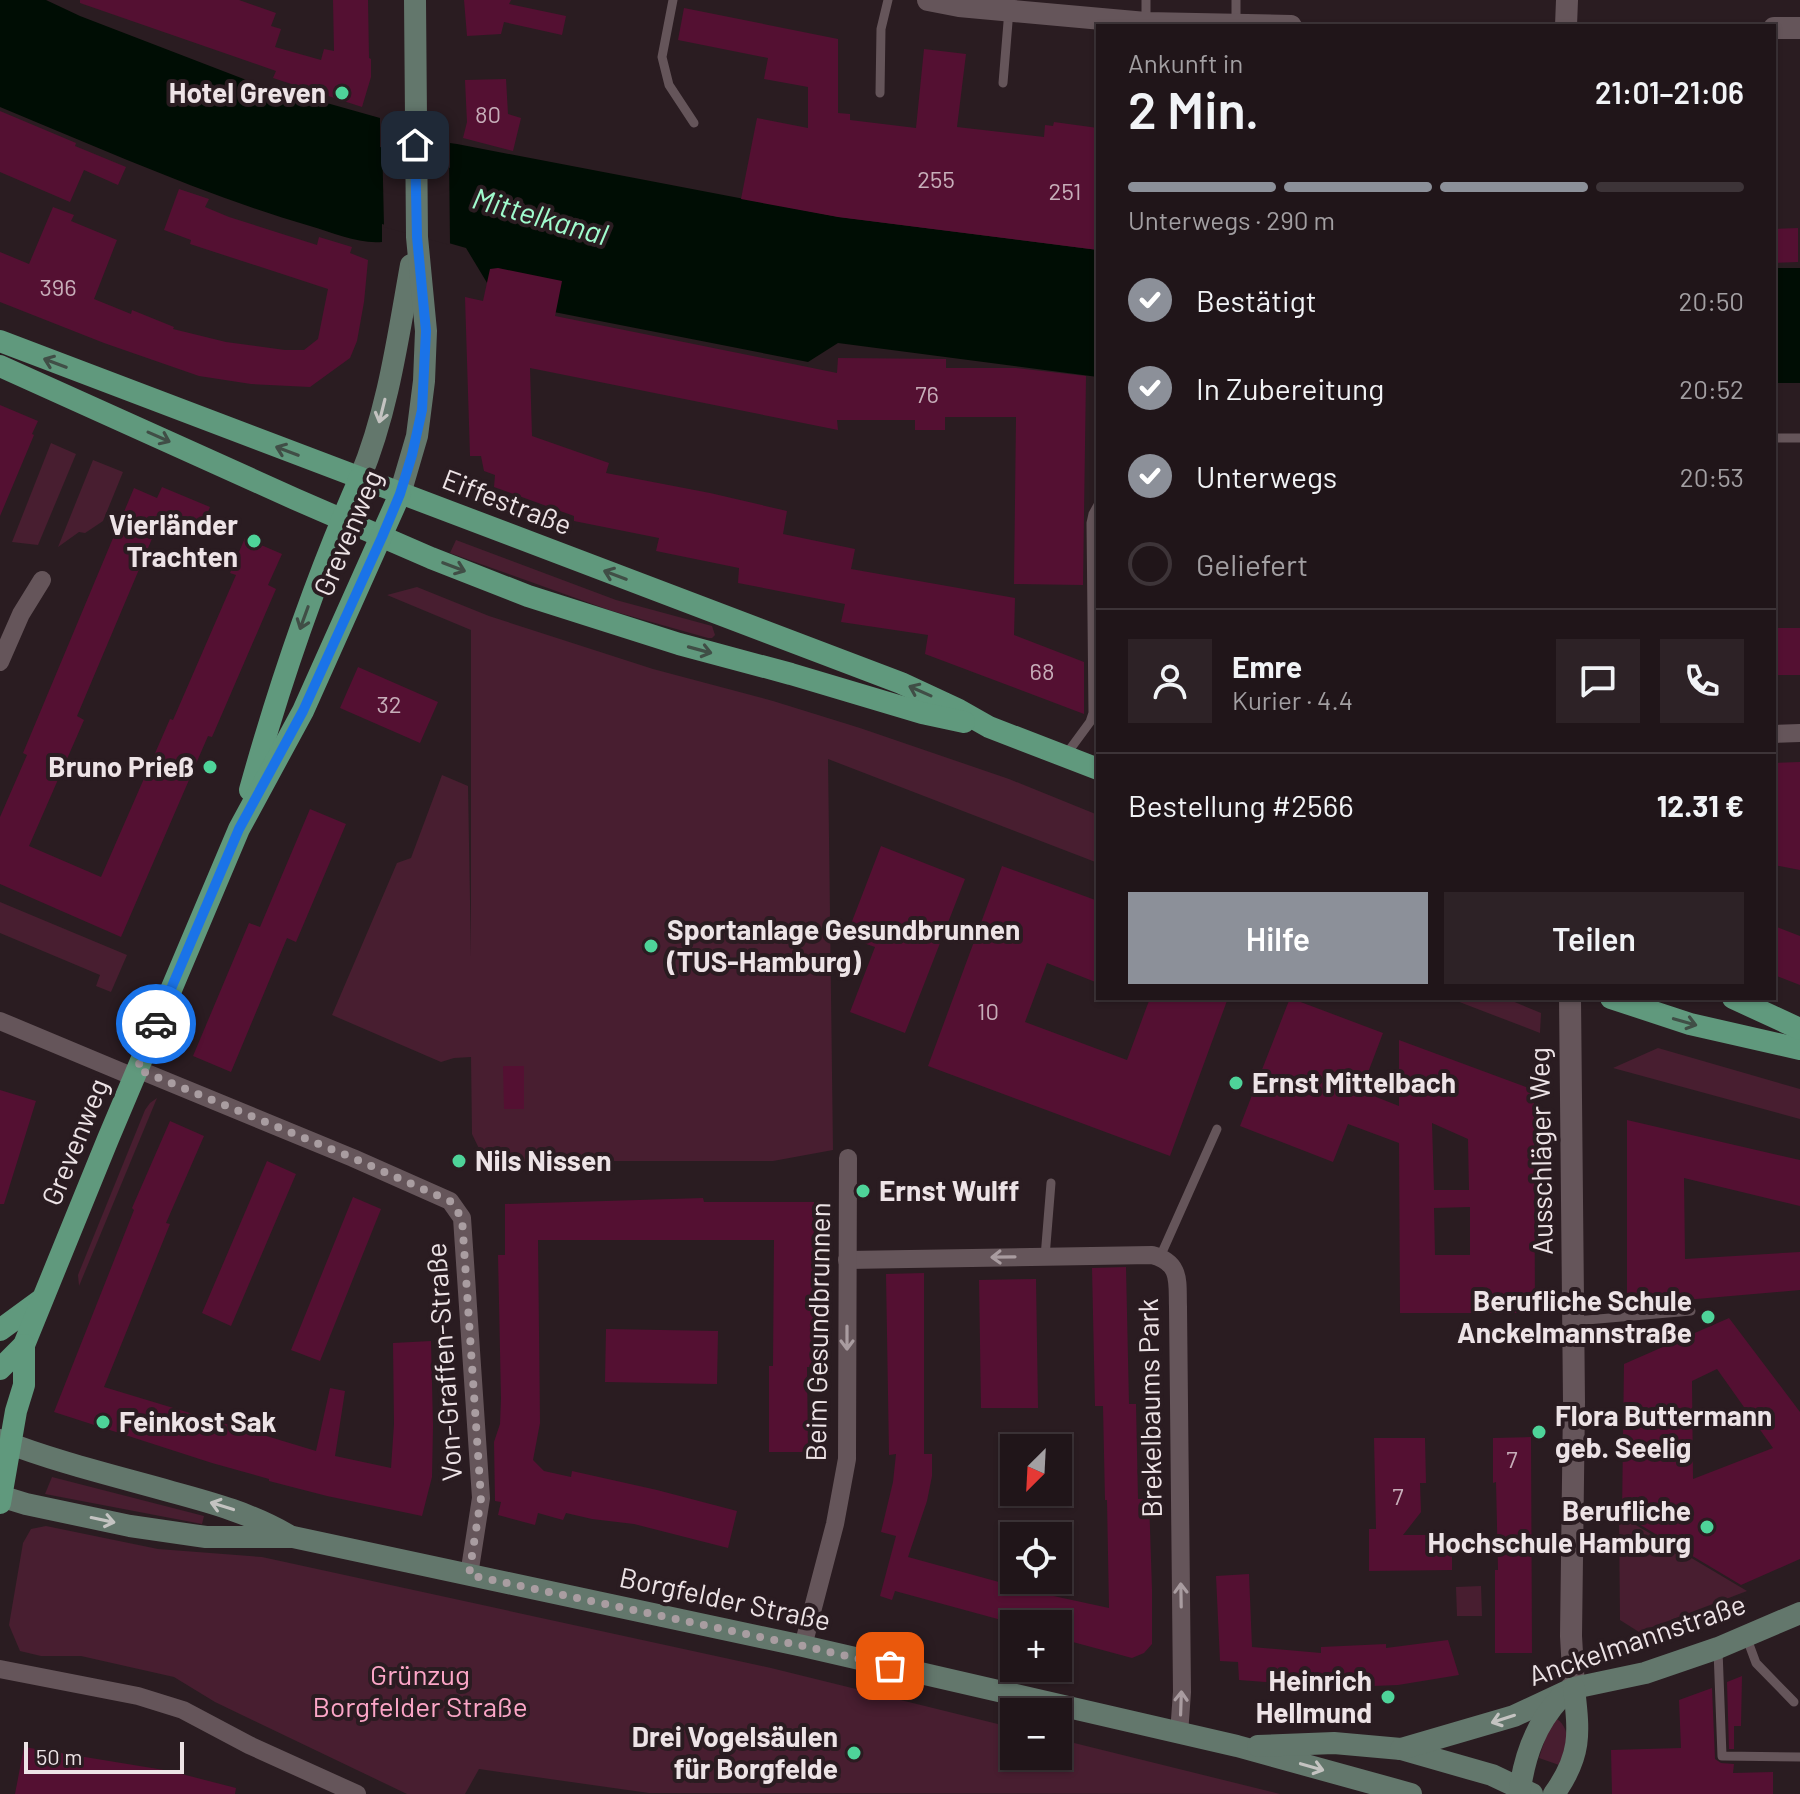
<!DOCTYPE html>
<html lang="de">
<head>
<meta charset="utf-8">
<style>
	body { margin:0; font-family:Barlow,sans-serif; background:#2d2226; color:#f1f3f6; height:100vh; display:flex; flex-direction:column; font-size:30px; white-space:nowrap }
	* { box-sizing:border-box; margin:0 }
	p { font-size:26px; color:#a29fa2 }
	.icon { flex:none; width:44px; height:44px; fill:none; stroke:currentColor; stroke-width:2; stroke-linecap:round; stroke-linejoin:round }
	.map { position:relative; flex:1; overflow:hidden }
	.details { position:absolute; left:1096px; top:24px; width:680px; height:976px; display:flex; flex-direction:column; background:#201519; border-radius:0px; box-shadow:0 2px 6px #0004,0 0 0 2px #3d3438 }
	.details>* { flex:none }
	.needle { width:52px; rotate:204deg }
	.fabs { position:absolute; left:1000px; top:1434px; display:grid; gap:16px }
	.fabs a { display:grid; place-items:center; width:72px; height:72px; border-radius:0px; background:#201519; box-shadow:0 2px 6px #0004,0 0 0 2px #3d3438; font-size:40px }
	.scale { position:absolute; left:24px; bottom:20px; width:160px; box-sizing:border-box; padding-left:8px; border:4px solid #ede3e6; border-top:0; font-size:22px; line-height:28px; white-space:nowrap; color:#ede3e6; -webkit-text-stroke:6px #2a1c21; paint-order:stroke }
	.pin { position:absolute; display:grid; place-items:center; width:68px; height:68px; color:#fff; margin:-34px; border-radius:16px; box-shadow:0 4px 12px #0006 }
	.courier { position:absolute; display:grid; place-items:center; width:80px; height:80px; margin:-40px; border:6px solid #1a73e8; border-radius:50%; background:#fff; color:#222; box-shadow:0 2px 10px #0007 }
	.summary em { font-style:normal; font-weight:600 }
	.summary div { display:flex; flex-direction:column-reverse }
	.summary { display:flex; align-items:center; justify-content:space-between; height:136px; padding:0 32px }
	h1 { font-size:52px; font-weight:600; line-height:60px }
	.bar { display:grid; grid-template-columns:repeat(4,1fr); gap:12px 8px; align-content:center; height:96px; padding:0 32px }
	.bar i { height:10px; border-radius:6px; background:#3d3438 }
	.bar .on { background:#8c9099 }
	.bar p { grid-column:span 4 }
	.line { display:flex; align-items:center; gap:20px; padding:0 32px; border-top:2px solid #3d3438 }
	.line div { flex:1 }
	.round { display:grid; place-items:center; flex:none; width:84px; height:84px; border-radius:0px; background:#2d2226 }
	ol { padding:0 32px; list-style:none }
	li { display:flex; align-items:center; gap:24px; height:88px }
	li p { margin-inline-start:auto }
	li .icon { padding:8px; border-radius:50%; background:#8c9099; color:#fff; stroke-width:4 }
	li:last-child { color:#a29fa2 }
	li i { width:44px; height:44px; border:4px solid #3d3438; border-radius:50% }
	.primary-button { display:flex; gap:16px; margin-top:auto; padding:16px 32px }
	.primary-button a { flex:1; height:92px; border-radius:0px; background:#8c9099; color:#fff; font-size:32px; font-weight:600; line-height:92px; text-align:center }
	.primary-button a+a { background:#2d2226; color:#f1f3f6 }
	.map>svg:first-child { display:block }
</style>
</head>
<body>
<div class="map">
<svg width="1800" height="1794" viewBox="0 0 1800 1794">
	<rect width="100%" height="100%" fill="#2a1c21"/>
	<g fill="#481e30">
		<polygon points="51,443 76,454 38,545 12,542"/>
		<polygon points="93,460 123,472 103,521 85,533 79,532 58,547"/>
		<polygon points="456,540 616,600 712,626 715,635 712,638 708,638 609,610 450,553"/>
		<polygon points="417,587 489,616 653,669 773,701 860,728 1009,779 1098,815 1098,863 828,759 833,1150 773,1161 485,1161 472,1134 471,1057 454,1058 441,1062 332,1015 397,863 411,858 442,775 468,786 471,958 471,630 387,595"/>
		<polygon points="0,902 127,955 111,992 96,986 100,975 0,933"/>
		<polygon points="1449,998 1505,998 1541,1013 1540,1033"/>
		<polygon points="1658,1048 1800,1089 1800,1119 1613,1068"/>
		<polygon points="157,1098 79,1286 78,1275 145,1110 150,1103"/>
		<polygon points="52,1477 204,1516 202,1524 45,1494"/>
		<polygon points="1619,1515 1747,1591 1639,1632 1620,1620"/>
		<polygon points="46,1526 158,1549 262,1557 771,1668 1014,1728 1014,1756 1058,1756 1058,1739 1280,1794 649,1793 479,1769 465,1794 407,1794 215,1702 174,1677 81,1656 41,1656 20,1651 9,1625 23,1543 31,1529"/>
		<polygon points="1481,1586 1482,1616 1457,1616 1456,1587"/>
		<path d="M1557,1719C1573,1731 1566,1750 1559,1765L1539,1758L1549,1727Z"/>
	</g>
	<g fill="#000d04">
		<path d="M0,0H46L80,16L249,81L380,118V147L450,168V143L457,144L839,217L1098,250V377L838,343L808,362L498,301L466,248L382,224V242C358,244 334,233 310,226C204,195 102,149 0,107Z"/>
		<rect x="1774" y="268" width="26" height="115"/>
	</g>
	<polygon fill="#2a1c21" points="382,135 384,136 384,144 446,162 446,154 449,155 450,245 384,227"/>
	<g fill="#541032" fill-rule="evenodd">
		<polygon points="80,0 239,0 276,13 271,26 281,29 275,47 321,60 324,49 334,51 333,0 368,0 369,58 371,59 371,77 362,107 273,78 276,71 80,3"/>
		<polygon points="464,0 511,0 509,4 566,16 562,35 504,22 501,34 467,36"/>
		<polygon points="684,8 838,39 838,113 850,114 850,120 916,128 924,49 966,54 957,127 1044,137 1045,125 1053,126 1054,122 1098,128 1098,250 838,217 741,199 757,118 808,128 808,87 764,79 768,58 678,40"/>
		<polygon points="506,79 508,114 521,118 513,151 463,138 467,122 465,80"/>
		<polygon points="0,111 76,143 75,146 126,167 118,185 84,170 70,202 0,172"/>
		<polygon points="179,189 209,199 205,207 229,217 317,245 319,237 352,247 350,253 368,260 364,302 357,341 350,358 310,387 251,384 199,376 104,343 0,302 0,252 29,264 53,207 74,215 71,221 117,240 94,299 131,314 132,310 174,327 173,329 226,342 285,350 304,350 318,339 328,289 190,244 191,240 164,230"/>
		<polygon points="1798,228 1798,262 1774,263 1774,229"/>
		<polygon points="498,268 562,281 555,316 837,373 838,358 946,359 946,368 1016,368 1086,376 1083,585 1014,584 1016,417 945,417 945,430 915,430 915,420 837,420 838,430 530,368 532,436 609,463 606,473 710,493 787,511 783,534 855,549 851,569 1015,598 1014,635 1084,662 1084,714 925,654 928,635 841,622 845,604 738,583 739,568 656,551 659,538 574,521 574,516 494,487 495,475 484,471 481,456 470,456 465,297 483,301 490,269"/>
		<polygon points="0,405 38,421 32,434 34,435 0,516"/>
		<polygon points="162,487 210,507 200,531 162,515 77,716 84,720 29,846 101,877 170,719 173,720 236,575 230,573 245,538 282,554 268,585 276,589 212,737 208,736 121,937 0,884 0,817 27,755 23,753 134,488 157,498"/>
		<rect x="1774" y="628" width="26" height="47"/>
		<polygon points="358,667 438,702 420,743 340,708"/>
		<polygon points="1800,762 1800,870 1774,865 1774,763"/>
		<polygon points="310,809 346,824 296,942 287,938 231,1072 193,1056 249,923 260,927"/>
		<polygon points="881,846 965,879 905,1033 850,1012 875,947 846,937"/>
		<polygon points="1002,866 1098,901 1098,983 1047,963 1025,1022 1127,1060 1150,998 1228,998 1170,1156 928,1066"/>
		<polygon points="1774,926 1800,936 1800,985 1774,975"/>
		<path d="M1290,998L1383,1033L1361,1091L1399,1106V1040L1534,1090L1535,1313H1400L1399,1143L1348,1124L1333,1162L1240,1126ZM1432,1123L1468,1139L1469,1190H1434ZM1470,1207V1255H1435L1434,1208Z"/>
		<polygon points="503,1066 524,1066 524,1109 504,1109"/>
		<polygon points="0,1090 36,1101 4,1204 0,1204"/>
		<polygon points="1627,1120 1800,1160 1800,1206 1684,1178 1685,1259 1800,1252 1800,1290 1627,1305"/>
		<polygon points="170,1121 204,1136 166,1223 170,1224 104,1387 316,1451 330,1388 345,1391 335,1456 391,1468 394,1424 393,1343 431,1341 433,1426 432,1477 422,1516 327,1496 269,1481 269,1479 212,1463 54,1412 134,1210 132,1208"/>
		<polygon points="267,1161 296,1174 231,1326 202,1313"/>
		<polygon points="353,1197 381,1209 320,1361 291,1350"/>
		<polygon points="703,1198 704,1202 814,1202 813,1367 807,1367 808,1452 769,1452 769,1366 773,1366 774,1240 538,1240 540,1423 533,1460 544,1471 571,1477 572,1471 657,1490 737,1511 728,1548 634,1524 592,1519 566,1513 563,1520 538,1513 535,1525 498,1515 501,1502 495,1501 494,1442 500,1424 501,1399 498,1255 505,1255 505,1204"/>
		<polygon points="1126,1267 1129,1404 1136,1404 1138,1499 1149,1499 1152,1589 1152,1644 1144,1653 1132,1658 1058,1638 1058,1624 1016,1624 895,1591 892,1600 880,1596 896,1536 881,1532 893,1482 896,1454 889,1455 886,1274 924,1273 924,1454 932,1454 932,1476 927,1501 908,1557 1035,1592 1109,1608 1107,1500 1105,1500 1103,1406 1095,1406 1092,1268"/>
		<polygon points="1036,1279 1038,1408 981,1408 979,1280"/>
		<path d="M1729,1318L1800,1412V1559L1741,1585L1622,1514L1624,1364ZM1717,1369L1773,1448L1693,1479L1692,1381Z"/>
		<polygon points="606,1329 718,1331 717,1384 605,1382"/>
		<polygon points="1531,1437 1532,1653 1495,1653 1495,1570 1498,1570 1496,1482 1493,1483 1493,1438"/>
		<polygon points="1374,1438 1425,1438 1426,1483 1420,1483 1421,1512 1403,1535 1452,1535 1452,1570 1369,1571 1369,1529 1376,1529"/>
		<polygon points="1249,1574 1252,1647 1321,1653 1321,1647 1386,1644 1386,1648 1448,1640 1459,1675 1398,1685 1373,1686 1322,1686 1239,1680 1238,1662 1220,1661 1216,1576"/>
		<polygon points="1742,1676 1741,1726 1734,1726 1734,1749 1729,1749 1727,1682"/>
		<polygon points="1712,1688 1715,1759 1721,1763 1734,1764 1733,1773 1773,1772 1773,1794 1612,1794 1611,1750 1681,1748 1679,1700"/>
		<polygon points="24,1747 170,1771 236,1788 235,1794 15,1794"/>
	</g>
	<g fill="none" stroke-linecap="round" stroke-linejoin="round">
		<g stroke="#65555a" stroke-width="9">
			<polyline points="673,0 662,57 669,85 694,123"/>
			<polyline points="1236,0 1236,25"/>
			<polyline points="1146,23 1146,0"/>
			<polyline points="1003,83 1009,10"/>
			<polyline points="880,93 881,29 888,0"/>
			<polyline points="1774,438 1800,438"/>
			<polyline points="1065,756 1090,722 1093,713 1091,523 1093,514 1098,505"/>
			<polyline points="1045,1257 1051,1183"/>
			<polyline points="1160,1257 1217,1129"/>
			<polyline points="1575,1321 1691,1311"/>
			<polyline points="1746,1636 1756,1663 1794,1702"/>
			<polyline points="1718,1650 1722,1756 1800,1757"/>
		</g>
		<g stroke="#65555a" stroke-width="18">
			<polyline points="0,662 21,614 42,580"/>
			<polyline points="1774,734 1800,733"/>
			<polyline points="0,1021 134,1077"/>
			<polyline points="137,1069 353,1158 450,1201 462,1218 481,1498 469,1575"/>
			<path d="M847,1260L1152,1255C1182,1263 1177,1282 1178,1307L1182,1692L1179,1734"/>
			<polyline points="803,1646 835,1524 847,1459 848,1158"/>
			<polyline points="0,1669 138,1696 183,1710 249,1745 357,1794"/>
		</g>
		<g stroke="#65555a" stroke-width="22">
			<polyline points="928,0 959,6 1146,23 1291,26"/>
			<polyline points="1566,26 1567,0"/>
			<polyline points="1774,28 1800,28"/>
			<polyline points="1570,998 1574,1402 1571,1636 1574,1688"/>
		</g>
		<g stroke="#63776c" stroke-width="22">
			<path d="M360,478C388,411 398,337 411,265"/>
			<polyline points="400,494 417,436 424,381 426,331 417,237 415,0"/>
			<path d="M0,1440C56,1462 115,1476 172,1492C213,1503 252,1514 288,1535"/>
			<polyline points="0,1496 26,1504 130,1526 206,1537 293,1537 803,1646 1237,1746 1411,1794"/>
			<polyline points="1258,1746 1334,1743 1401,1749 1492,1775 1532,1794"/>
			<polyline points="1401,1749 1514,1716 1574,1688 1645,1673 1718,1648 1800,1613"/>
			<path d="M1520,1789C1525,1754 1536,1724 1560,1698"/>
			<path d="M1554,1794C1582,1755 1579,1733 1574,1688"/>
		</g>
		<g stroke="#60997d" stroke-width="22">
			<polyline points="0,341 901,683 959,710 989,727 1098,769"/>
			<polyline points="0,366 295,499 431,558 528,596 679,644 791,674 922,713 964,722"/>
			<path d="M250,790C280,682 315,580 360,478"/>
			<polyline points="1611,998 1690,1024 1800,1049"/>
			<polyline points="1733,998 1800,1029"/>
			<polyline points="0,1330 41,1300"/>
			<polyline points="0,1369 24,1345 108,1139 239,829 303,711 400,494"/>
			<polyline points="0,1503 16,1411 24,1385 24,1345"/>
		</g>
	</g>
	<defs><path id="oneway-shaft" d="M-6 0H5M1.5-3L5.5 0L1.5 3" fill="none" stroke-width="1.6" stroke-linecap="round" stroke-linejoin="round" transform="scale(2)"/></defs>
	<g stroke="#404e46">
		<use href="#oneway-shaft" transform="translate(55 363) rotate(-159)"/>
		<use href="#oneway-shaft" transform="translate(159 437) rotate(24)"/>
		<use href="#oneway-shaft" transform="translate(287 451) rotate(-159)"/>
		<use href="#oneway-shaft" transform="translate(454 567) rotate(21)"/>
		<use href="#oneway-shaft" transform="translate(615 575) rotate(-159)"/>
		<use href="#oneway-shaft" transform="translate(304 618) rotate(110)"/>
		<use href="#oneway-shaft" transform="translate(700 650) rotate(15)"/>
		<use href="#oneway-shaft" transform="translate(920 691) rotate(-156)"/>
		<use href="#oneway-shaft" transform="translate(1685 1022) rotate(16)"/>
	</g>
	<g stroke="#c4c3c1">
		<use href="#oneway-shaft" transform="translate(382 411) rotate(104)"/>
		<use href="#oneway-shaft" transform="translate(222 1506) rotate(-163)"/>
		<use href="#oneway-shaft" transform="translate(103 1520) rotate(12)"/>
		<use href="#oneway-shaft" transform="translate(1503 1719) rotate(162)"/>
		<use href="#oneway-shaft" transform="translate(1312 1767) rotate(16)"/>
	</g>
	<g stroke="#a99ca0">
		<use href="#oneway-shaft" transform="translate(1003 1257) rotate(179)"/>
		<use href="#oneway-shaft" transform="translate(847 1338) rotate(90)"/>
		<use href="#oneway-shaft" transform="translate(1181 1595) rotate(-91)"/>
		<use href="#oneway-shaft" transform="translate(1181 1703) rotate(-88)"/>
	</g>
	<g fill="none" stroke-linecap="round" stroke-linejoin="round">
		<polyline stroke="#a99da1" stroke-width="8" stroke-dasharray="0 14.4" points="156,1024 137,1069 353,1158 450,1201 462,1218 481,1498 469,1575 803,1646 890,1666"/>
		<polyline stroke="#1a73e8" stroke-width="10" points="156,1024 239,829 303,711 382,537 400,494 412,455 422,410 426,331 417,237 415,145"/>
	</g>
	<g fill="#4ed399" stroke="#2a1c21" stroke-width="3">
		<circle cx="342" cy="93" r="8"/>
		<circle cx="254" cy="541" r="8"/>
		<circle cx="210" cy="767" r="8"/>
		<circle cx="651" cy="946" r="8"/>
		<circle cx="1236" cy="1083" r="8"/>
		<circle cx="459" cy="1161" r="8"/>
		<circle cx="863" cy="1191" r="8"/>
		<circle cx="1708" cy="1317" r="8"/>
		<circle cx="103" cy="1422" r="8"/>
		<circle cx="1539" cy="1432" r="8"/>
		<circle cx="1707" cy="1527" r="8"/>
		<circle cx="1388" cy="1697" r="8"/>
		<circle cx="854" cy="1753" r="8"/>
	</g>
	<g text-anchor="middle" stroke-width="8" stroke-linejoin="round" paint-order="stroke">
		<g font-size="24" fill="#c7aeb9">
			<text x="488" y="123">80</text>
			<text x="936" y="188">255</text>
			<text x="1065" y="200">251</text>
			<text x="58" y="296">396</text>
			<text x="927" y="403">76</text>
			<text x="1042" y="680">68</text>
			<text x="389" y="713">32</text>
			<text x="988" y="1020">10</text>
			<text x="1512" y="1468">7</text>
			<text x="1398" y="1505">7</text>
		</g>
		<g font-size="28" font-weight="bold" fill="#ede3e6" stroke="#2a1c21" text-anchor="end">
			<text x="326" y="103">Hotel Greven</text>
			<text x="238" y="535">Vierländer<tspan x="238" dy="32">Trachten</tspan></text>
			<text x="194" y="777">Bruno Prieß</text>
			<text x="667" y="940" text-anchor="start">Sportanlage Gesundbrunnen<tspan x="667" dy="32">(TUS-Hamburg)</tspan></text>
			<text x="1252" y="1093" text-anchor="start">Ernst Mittelbach</text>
			<text x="475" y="1171" text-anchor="start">Nils Nissen</text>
			<text x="879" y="1201" text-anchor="start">Ernst Wulff</text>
			<text x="1692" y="1311">Berufliche Schule<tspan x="1692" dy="32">Anckelmannstraße</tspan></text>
			<text x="1555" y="1426" text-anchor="start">Flora Buttermann<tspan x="1555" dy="32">geb. Seelig</tspan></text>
			<text x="119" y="1432" text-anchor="start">Feinkost Sak</text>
			<text x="1691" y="1521">Berufliche<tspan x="1691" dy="32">Hochschule Hamburg</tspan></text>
			<text x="1372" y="1691">Heinrich<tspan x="1372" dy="32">Hellmund</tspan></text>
			<text x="838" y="1747">Drei Vogelsäulen<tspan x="838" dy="32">für Borgfelde</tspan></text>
		</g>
		<g font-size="28" fill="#ede3e6" stroke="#2a1c21">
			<text transform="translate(507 502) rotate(21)" y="10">Eiffestraße</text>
			<text transform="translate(348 533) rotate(-67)" y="10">Grevenweg</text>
			<text transform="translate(75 1142) rotate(-68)" y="10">Grevenweg</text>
			<text transform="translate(1541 1151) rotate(-91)" y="10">Ausschläger Weg</text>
			<text transform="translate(818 1332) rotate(-89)" y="10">Beim Gesundbrunnen</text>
			<text transform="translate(444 1362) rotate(-94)" y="10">Von-Graffen-Straße</text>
			<text transform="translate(1150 1408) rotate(-91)" y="10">Brekelbaums Park</text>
			<text transform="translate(725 1599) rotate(12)" y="10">Borgfelder Straße</text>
			<text transform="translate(1637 1640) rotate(-19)" y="10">Anckelmannstraße</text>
		</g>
		<g font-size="28" fill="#fca6c7" stroke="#2a1c21">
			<text x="420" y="1685">Grünzug<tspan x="420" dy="32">Borgfelder Straße</tspan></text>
		</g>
		<g font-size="30" font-style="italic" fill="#a0fbcd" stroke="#2a1c21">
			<text transform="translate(540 217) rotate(16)" y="10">Mittelkanal</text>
		</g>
	</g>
</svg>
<div class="fabs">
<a><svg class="needle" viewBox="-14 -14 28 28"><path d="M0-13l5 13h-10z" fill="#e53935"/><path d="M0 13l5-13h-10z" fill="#a29fa2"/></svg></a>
<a><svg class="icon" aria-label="locate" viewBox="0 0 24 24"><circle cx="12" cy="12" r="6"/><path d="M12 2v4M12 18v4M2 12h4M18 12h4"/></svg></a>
<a>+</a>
<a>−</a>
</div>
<div class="scale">50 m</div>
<div class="pin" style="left:890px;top:1666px;background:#ea580c"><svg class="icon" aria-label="bag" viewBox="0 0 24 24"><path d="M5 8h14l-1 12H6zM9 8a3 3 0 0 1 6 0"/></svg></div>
<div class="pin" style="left:415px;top:145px;background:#1f2937"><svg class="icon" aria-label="home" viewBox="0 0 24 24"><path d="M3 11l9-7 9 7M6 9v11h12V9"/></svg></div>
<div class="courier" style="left:156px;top:1024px"><svg class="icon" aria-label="car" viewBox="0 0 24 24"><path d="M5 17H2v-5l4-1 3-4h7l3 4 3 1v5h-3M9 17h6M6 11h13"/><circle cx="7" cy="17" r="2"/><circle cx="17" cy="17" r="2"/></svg></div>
<section class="details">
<div class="summary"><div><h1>2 Min.</h1><p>Ankunft in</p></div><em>21:01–21:06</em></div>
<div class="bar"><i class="on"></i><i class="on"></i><i class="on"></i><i></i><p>Unterwegs · 290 m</p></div>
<ol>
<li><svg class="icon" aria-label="check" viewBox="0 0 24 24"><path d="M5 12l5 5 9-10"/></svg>Bestätigt<p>20:50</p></li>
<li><svg class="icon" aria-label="check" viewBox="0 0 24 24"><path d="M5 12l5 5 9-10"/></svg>In Zubereitung<p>20:52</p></li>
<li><svg class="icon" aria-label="check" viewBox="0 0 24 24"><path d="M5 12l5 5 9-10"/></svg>Unterwegs<p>20:53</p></li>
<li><i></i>Geliefert</li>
</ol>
<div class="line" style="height:144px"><a class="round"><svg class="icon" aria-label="person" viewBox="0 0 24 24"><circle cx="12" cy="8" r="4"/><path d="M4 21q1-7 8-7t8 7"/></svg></a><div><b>Emre</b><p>Kurier · 4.4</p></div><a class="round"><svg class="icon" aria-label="chat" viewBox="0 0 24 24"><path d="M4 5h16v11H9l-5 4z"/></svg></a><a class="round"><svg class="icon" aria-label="phone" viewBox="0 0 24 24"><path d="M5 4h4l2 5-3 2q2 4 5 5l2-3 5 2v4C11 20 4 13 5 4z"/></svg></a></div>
<div class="line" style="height:104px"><div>Bestellung #2566</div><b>12.31 €</b></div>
<div class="primary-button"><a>Hilfe</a><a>Teilen</a></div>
</section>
</div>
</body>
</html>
